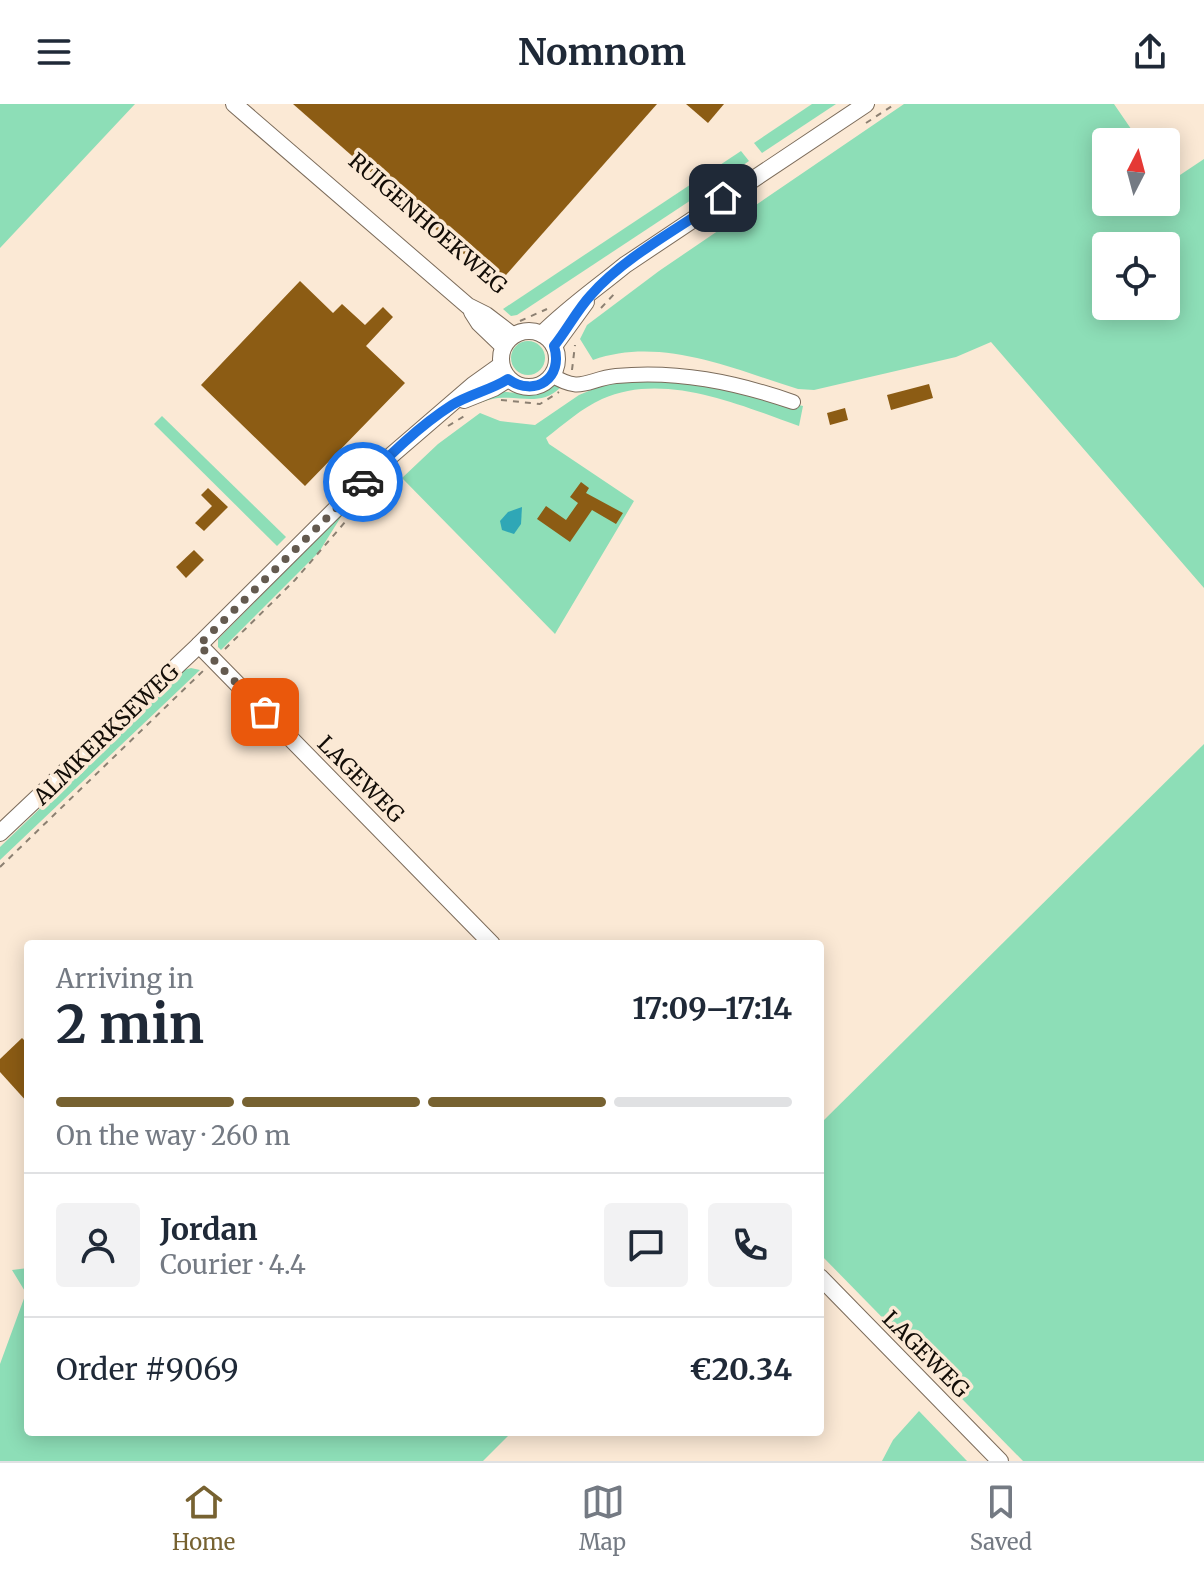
<!DOCTYPE html>
<html lang="en">
<head>
<meta charset="utf-8">
<style>
	body { margin:0; font-family:Merriweather,serif; background:#f2f2f3; color:#1f2937; height:100vh; display:flex; flex-direction:column; font-size:30px; white-space:nowrap }
	* { box-sizing:border-box; margin:0 }
	p { font-size:26px; color:#747a83 }
	.icon { flex:none; width:44px; height:44px; fill:none; stroke:currentColor; stroke-width:2; stroke-linecap:round; stroke-linejoin:round }
	.map { position:relative; flex:1; overflow:hidden }
	.details { position:absolute; left:24px; top:836px; width:800px; height:496px; display:flex; flex-direction:column; background:#fff; border-radius:8px; box-shadow:0 4px 20px #0003 }
	.details>* { flex:none }
	.needle { width:52px; rotate:6deg }
	.controls { position:absolute; left:1092px; top:24px; display:grid; gap:16px }
	.controls a { display:grid; place-items:center; width:88px; height:88px; border-radius:8px; background:#fff; box-shadow:0 4px 20px #0003; font-size:40px }
	.pin { position:absolute; display:grid; place-items:center; width:68px; height:68px; color:#fff; margin:-34px; border-radius:16px; box-shadow:0 4px 12px #0006 }
	.courier { position:absolute; display:grid; place-items:center; width:80px; height:80px; margin:-40px; border:6px solid #1a73e8; border-radius:50%; background:#fff; color:#222; box-shadow:0 2px 10px #0007 }
	.headline em { font-style:normal; font-weight:700 }
	.headline div { display:flex; flex-direction:column-reverse }
	.headline { display:flex; align-items:center; justify-content:space-between; height:136px; padding:0 32px }
	h1 { font-size:52px; font-weight:700; line-height:60px }
	.bar { display:grid; grid-template-columns:repeat(4,1fr); gap:12px 8px; align-content:center; height:96px; padding:0 32px }
	.bar i { height:10px; border-radius:6px; background:#e0e1e3 }
	.bar .current { background:#776231 }
	.bar p { grid-column:span 4 }
	.line { display:flex; align-items:center; gap:20px; padding:0 32px; border-top:2px solid #e0e1e3 }
	.line div { flex:1 }
	.round { display:grid; place-items:center; flex:none; width:84px; height:84px; border-radius:8px; background:#f2f2f3 }
	header { display:flex; justify-content:space-between; align-items:center; height:104px; padding:0 32px; background:#fff; font-size:36px; font-weight:700 }
	.tab-bar { display:flex; justify-content:space-around; align-items:center; height:112px; border-top:2px solid #e0e1e3; background:#fff; font-size:22px; color:#747a83 }
	.tab-bar a { display:grid; justify-items:center; gap:4px }
	.tab-bar .current { color:#776231 }
	.map>svg:first-child { display:block }
</style>
</head>
<body>
<header><svg class="icon" aria-label="menu" viewBox="0 0 24 24"><path d="M4 6h16M4 12h16M4 18h16"/></svg>Nomnom<svg class="icon" aria-label="share" viewBox="0 0 24 24"><path d="M12 15V3M7 8l5-5 5 5M5 13v7h14v-7"/></svg></header>
<div class="map">
<svg width="1204" height="1357" viewBox="0 0 1204 1357">
	<rect width="100%" height="100%" fill="#fbe9d5"/>
	<g fill="#8ddeb7" fill-rule="evenodd">
		<polygon points="0,0 135,0 0,144"/>
		<polygon points="812,0 836,0 762,49 754,39"/>
		<path d="M904,0H1114L1140,38H1106V98H1166V76L1168,79L1204,55V484L991,238L956,253L814,286L798,285C733,265 661,232 593,256L580,235L587,221L659,167ZM1106,142H1166V202H1106Z"/>
		<polygon points="741,47 749,57 726,73 517,211 511,212 503,205"/>
		<circle cx="528" cy="254" r="17"/>
		<path d="M685,275L803,302L799,322C740,301 664,267 602,295C582,304 564,320 546,334L549,340L634,397L555,530L402,374L438,340L480,309L500,317L535,321L579,291L608,279Z"/>
		<path d="M553,279L560,284C541,302 521,292 498,294C489,295 481,299 474,300L494,287L530,290Z"/>
		<polygon points="162,312 286,433 277,442 154,320"/>
		<polygon points="344,408 319,448 221,546 218,543 218,535"/>
		<polygon points="191,564 200,566 0,756 0,743 184,566"/>
		<polygon points="1204,640 1204,1357 1023,1357 820,1150 820,1020"/>
		<polygon points="28,1164 28,1328 512,1328 483,1357 0,1357 0,1260 26,1189 12,1166"/>
		<polygon points="919,1307 967,1357 882,1357 893,1336"/>
	</g>
	<polygon fill="#2fa7b6" points="522,403 521,420 514,430 502,426 500,417 508,408"/>
	<g fill="#8c5c14">
		<polygon points="293,0 657,0 498,180"/>
		<polygon points="686,0 724,0 708,19"/>
		<polygon points="300,177 333,209 342,200 365,221 383,203 393,213 366,242 405,279 305,382 201,281"/>
		<polygon points="929,280 933,294 891,306 887,291"/>
		<polygon points="845,304 848,316 830,321 827,309"/>
		<polygon points="581,378 589,384 586,389 623,409 616,420 592,406 570,438 537,415 546,402 566,416 578,399 570,393"/>
		<polygon points="208,384 228,403 204,427 195,419 212,402 201,391"/>
		<polygon points="194,446 204,456 186,474 176,463"/>
		<polygon points="22,934 28,940 28,999 0,968 0,955"/>
	</g>
	<g fill="none" stroke-linecap="round" stroke-linejoin="round">
		<defs>
			<path id="minor" d="M552,271C581,290 587,275 616,272C677,266 735,278 793,298"/>
			<g id="tertiary">
				<polyline points="234,0 468,202 486,211 512,231"/>
				<polyline points="472,208 479,219 503,242"/>
				<circle cx="529" cy="255" r="28"/>
				<path d="M542,230C568,204 597,184 625,161L866,0"/>
				<polyline points="554,242 586,198"/>
				<polyline points="464,296 494,284 508,275"/>
				<polyline points="199,541 492,840"/>
				<polyline points="0,729 199,541 379,362 473,281 501,261"/>
				<polyline points="820,1173 1000,1357"/>
			</g>
		</defs>
		<use href="#minor" stroke="#7c6c5b" stroke-width="16"/>
		<use href="#tertiary" stroke="#7c6c5b" stroke-width="18"/>
		<g stroke="#8c8072" stroke-width="2" stroke-dasharray="6 6" stroke-linecap="butt">
			<polyline points="866,19 895,0"/>
			<polyline points="601,204 616,188"/>
			<polyline points="520,217 547,205"/>
			<polyline points="572,266 575,241"/>
			<polyline points="501,296 540,300 559,288"/>
			<polyline points="448,322 466,311"/>
			<polyline points="225,545 295,476 352,410"/>
			<polyline points="0,763 203,567"/>
		</g>
		<use href="#minor" stroke="#fff" stroke-width="14"/>
		<use href="#tertiary" stroke="#fff" stroke-width="16"/>
	</g>
	<g fill="none" stroke-linecap="round" stroke-linejoin="round">
		<polyline stroke="#645a4f" stroke-width="8" stroke-dasharray="0 14.4" points="265,608 199,541 363,378"/>
		<path stroke="#1a73e8" stroke-width="10" d="M363,378C390,351 419,322 452,301C470,290 491,286 508,275C535,294 564,274 554,242C567,226 577,206 591,191C623,154 682,122 723,94"/>
	</g>
	<g text-anchor="middle" stroke-width="7" stroke-linejoin="round" paint-order="stroke">
		<g font-size="22" fill="#130d07" stroke="#fbe9d5">
			<text transform="translate(428 119) rotate(41)" y="8">RUIGENHOEKWEG</text>
			<text transform="translate(106 630) rotate(-44)" y="8">ALMKERKSEWEG</text>
			<text transform="translate(361 675) rotate(45)" y="8">LAGEWEG</text>
			<text transform="translate(926 1250) rotate(45)" y="8">LAGEWEG</text>
		</g>
	</g>
</svg>
<div class="controls">
<a><svg class="needle" viewBox="-14 -14 28 28"><path d="M0-13l5 13h-10z" fill="#e53935"/><path d="M0 13l5-13h-10z" fill="#747a83"/></svg></a>
<a><svg class="icon" aria-label="locate" viewBox="0 0 24 24"><circle cx="12" cy="12" r="6"/><path d="M12 2v4M12 18v4M2 12h4M18 12h4"/></svg></a>
</div>
<div class="pin" style="left:265px;top:608px;background:#ea580c"><svg class="icon" aria-label="bag" viewBox="0 0 24 24"><path d="M5 8h14l-1 12H6zM9 8a3 3 0 0 1 6 0"/></svg></div>
<div class="pin" style="left:723px;top:94px;background:#1f2937"><svg class="icon" aria-label="home" viewBox="0 0 24 24"><path d="M3 11l9-7 9 7M6 9v11h12V9"/></svg></div>
<div class="courier" style="left:363px;top:378px"><svg class="icon" aria-label="car" viewBox="0 0 24 24"><path d="M5 17H2v-5l4-1 3-4h7l3 4 3 1v5h-3M9 17h6M6 11h13"/><circle cx="7" cy="17" r="2"/><circle cx="17" cy="17" r="2"/></svg></div>
<section class="details">
<div class="headline"><div><h1>2 min</h1><p>Arriving in</p></div><em>17:09–17:14</em></div>
<div class="bar"><i class="current"></i><i class="current"></i><i class="current"></i><i></i><p>On the way · 260 m</p></div>
<div class="line" style="height:144px"><a class="round"><svg class="icon" aria-label="person" viewBox="0 0 24 24"><circle cx="12" cy="8" r="4"/><path d="M4 21q1-7 8-7t8 7"/></svg></a><div><b>Jordan</b><p>Courier · 4.4</p></div><a class="round"><svg class="icon" aria-label="chat" viewBox="0 0 24 24"><path d="M4 5h16v11H9l-5 4z"/></svg></a><a class="round"><svg class="icon" aria-label="phone" viewBox="0 0 24 24"><path d="M5 4h4l2 5-3 2q2 4 5 5l2-3 5 2v4C11 20 4 13 5 4z"/></svg></a></div>
<div class="line" style="height:104px"><div>Order #9069</div><b>€20.34</b></div>
</section>
</div>
<nav class="tab-bar">
<a class="current"><svg class="icon" aria-label="home" viewBox="0 0 24 24"><path d="M3 11l9-7 9 7M6 9v11h12V9"/></svg>Home</a>
<a><svg class="icon" aria-label="map" viewBox="0 0 24 24"><path d="M3 6l6-2 6 2 6-2v14l-6 2-6-2-6 2zM9 4v14M15 6v14"/></svg>Map</a>
<a><svg class="icon" aria-label="saved" viewBox="0 0 24 24"><path d="M7 4h10v16l-5-4-5 4z"/></svg>Saved</a>
</nav>
</body>
</html>
